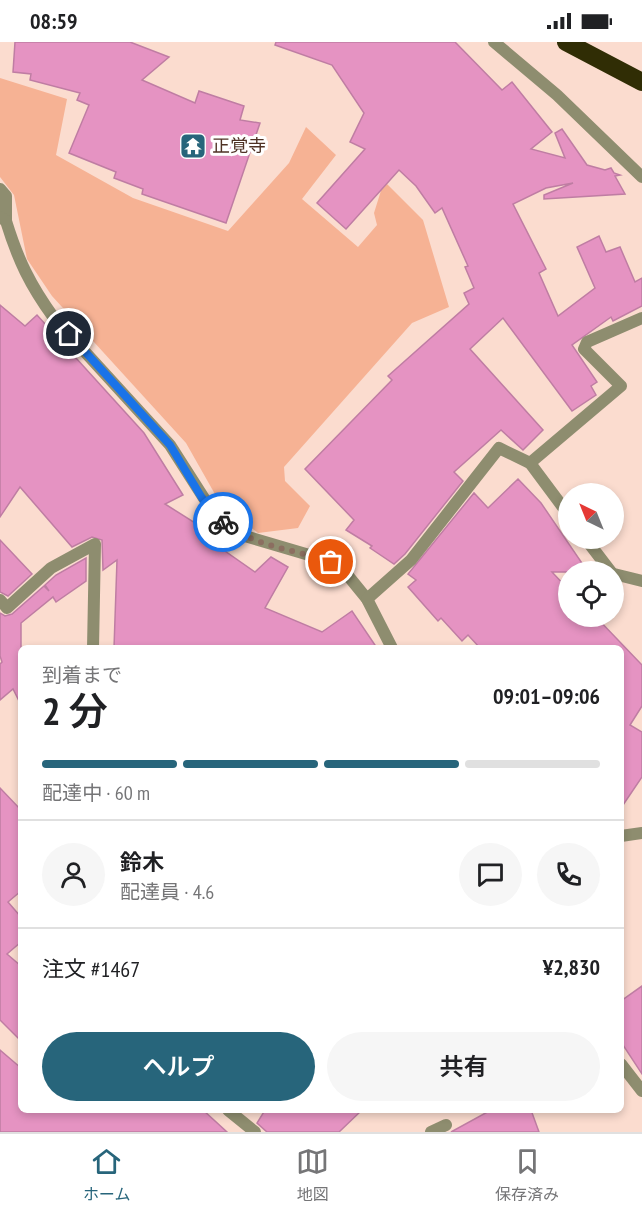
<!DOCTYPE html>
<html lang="ja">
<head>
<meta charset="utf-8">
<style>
	body { margin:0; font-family:"PT Sans Narrow","Noto Sans JP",sans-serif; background:#f6f6f6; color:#202124; height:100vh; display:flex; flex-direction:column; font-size:22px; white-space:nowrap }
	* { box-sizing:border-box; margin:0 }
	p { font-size:20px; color:#757577 }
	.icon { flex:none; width:33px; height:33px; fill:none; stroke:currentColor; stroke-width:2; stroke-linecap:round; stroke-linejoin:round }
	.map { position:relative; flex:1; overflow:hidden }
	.details { position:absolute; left:18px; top:603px; width:606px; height:468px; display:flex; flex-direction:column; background:#fff; border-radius:9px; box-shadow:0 3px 9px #0003 }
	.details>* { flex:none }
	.needle { width:39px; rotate:317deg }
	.controls { position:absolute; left:558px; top:441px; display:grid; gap:12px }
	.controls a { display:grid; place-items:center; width:66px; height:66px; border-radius:50%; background:#fff; box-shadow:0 3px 9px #0003; font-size:30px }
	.pin { position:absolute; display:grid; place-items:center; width:51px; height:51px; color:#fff; margin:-26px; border:3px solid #fff; border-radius:50%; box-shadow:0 2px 6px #0007 }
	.courier { position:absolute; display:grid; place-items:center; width:60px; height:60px; margin:-30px; border:4px solid #1a73e8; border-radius:50%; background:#fff; color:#222; box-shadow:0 2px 8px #0007 }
	.headline em { font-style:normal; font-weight:600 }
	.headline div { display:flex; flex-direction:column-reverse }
	.headline { display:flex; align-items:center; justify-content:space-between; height:102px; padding:0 24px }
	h1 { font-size:39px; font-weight:600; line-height:45px }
	.bar { display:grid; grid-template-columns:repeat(4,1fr); gap:9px 6px; align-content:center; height:72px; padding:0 24px }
	.bar i { height:8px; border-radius:4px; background:#e0e0e0 }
	.bar .selected { background:#27657b }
	.bar p { grid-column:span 4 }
	.line { display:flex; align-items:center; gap:15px; padding:0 24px; border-top:2px solid #e0e0e0 }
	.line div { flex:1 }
	.round { display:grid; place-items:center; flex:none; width:63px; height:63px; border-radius:32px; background:#f6f6f6 }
	.action { display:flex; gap:12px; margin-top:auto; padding:12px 24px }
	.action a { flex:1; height:69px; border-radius:36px; background:#27657b; color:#fff; font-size:24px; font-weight:600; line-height:69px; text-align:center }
	.action a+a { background:#f6f6f6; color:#202124 }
	.status { display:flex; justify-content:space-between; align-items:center; height:42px; padding:0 30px; background:#fff; direction:ltr }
	.status svg { height:16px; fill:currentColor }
	.menu { display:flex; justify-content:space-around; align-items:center; height:84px; border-top:2px solid #e0e0e0; background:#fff; font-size:16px; color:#757577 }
	.menu a { display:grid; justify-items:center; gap:3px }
	.menu .selected { color:#27657b }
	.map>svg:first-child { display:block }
</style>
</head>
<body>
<div class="status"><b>08:59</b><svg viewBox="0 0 49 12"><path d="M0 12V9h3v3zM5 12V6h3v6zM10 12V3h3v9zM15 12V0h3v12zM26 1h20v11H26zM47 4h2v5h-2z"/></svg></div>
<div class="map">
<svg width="642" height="1090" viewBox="0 0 642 1090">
	<rect width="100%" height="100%" fill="#fbdccf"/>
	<polygon fill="#f6b294" points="0,36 67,57 56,113 133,156 228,189 289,121 306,85 336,113 302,157 358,205 377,183 374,171 384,139 423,178 449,265 412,281 284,425 285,439 310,464 298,486 258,491 220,461 186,401 52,254 27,217 14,153 0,135"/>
	<g fill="#e593c2" stroke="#bf7da3" stroke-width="1.5">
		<polygon points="15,0 130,0 169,15 142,38 195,61 199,49 244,64 240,78 260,81 226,181 142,152 143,147 114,136 116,130 69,111 89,63 77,58 80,51 30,38 31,32 13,30"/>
		<polygon points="276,0 455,0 502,48 512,40 552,90 531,107 565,116 555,91 562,87 587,123 605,128 611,126 614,131 620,133 615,134 625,152 544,157 544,153 573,141 546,146 513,162 546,227 539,231 558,274 595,246 577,205 599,194 606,210 620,205 635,240 642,236 642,264 613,279 611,275 572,303 597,340 591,344 596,353 572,369 503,276 470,307 543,388 523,408 501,388 454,430 463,439 405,512 394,522 370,506 372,504 346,488 354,478 305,427 392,338 388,334 469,262 464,251 474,246 465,225 468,224 442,166 435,171 416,144 399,128 346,187 317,161 365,107 350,100 364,71 332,23 275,3"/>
		<polygon points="0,263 25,284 37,273 144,391 183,453 165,462 219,496 215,502 255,530 271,515 288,525 265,566 322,590 352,569 377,606 114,606 117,518 103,528 102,498 92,495 72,505 20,445 0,475"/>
		<polygon points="518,437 541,461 588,530 552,530 568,547 568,574 595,574 642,623 642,664 630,683 642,690 642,735 621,766 621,606 480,606 468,593 462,599 441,576 438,579 408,545 416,538 408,532 474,451 488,466"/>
		<polygon points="0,498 32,532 8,554 0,550"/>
		<polygon points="86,516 86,539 56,560 53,555 21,581 21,663 13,647 0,658 0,622 2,620 0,614 0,571 5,574 12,572 44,544 49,549 45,543 56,533"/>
		<polygon points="0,746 21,768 21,849 8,860 21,875 21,900 7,912 21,924 21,999 0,978"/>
		<polygon points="642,944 642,1032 621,1000 621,959"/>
		<polygon points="0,1008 21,1026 21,1068 203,1068 227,1090 0,1090"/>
		<polygon points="265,1068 362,1068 339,1090 267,1090 257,1081"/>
		<polygon points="491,1068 531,1068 539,1090 451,1090"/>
	</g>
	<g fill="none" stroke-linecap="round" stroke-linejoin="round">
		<g stroke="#8e8d6f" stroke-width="12">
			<polyline points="494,0 557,53 642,135"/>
			<polyline points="0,147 6,154 6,179"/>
			<path d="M0,175L6,179C18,218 30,243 54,276L170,403L216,475L238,492L316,515L331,520L345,530L367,557L392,606"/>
			<polyline points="530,421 621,344 584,307 587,300 642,276"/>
			<polyline points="585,496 611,530"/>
			<polyline points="614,532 642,539"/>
			<polyline points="367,557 411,518 499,406 530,421 568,472"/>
			<polyline points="0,558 7,566 51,526 95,502 93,606"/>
			<polyline points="621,794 642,791"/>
			<polyline points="621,1022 642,1049"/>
			<polyline points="228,1068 255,1090"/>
			<polyline points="431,1090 446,1083"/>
		</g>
		<polyline stroke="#302d05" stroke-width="18" points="566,0 642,40"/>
	</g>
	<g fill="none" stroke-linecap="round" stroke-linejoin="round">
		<path stroke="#8b6e60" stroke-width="6" stroke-dasharray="0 10.8" d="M223,480C254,505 294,507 331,520"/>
		<polyline stroke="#1a73e8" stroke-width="8" points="69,292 170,403 202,456 223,480"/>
	</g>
	<defs>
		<symbol id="temple-square" viewBox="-11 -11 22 22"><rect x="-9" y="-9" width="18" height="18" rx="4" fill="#27657b" stroke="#fff"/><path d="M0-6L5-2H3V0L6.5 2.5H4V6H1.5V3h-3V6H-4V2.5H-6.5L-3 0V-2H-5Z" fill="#fff"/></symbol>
	</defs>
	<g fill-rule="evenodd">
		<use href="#temple-square" x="178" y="89" width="30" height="30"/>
	</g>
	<g text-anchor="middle" stroke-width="6" stroke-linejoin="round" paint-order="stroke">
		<g font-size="18" fill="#4f3225" stroke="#fff" text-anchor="start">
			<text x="212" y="110">正覚寺</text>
		</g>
	</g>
</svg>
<div class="controls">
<a><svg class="needle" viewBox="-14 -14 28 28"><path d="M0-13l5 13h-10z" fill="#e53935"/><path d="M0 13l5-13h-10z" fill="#757577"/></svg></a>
<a><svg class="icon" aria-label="locate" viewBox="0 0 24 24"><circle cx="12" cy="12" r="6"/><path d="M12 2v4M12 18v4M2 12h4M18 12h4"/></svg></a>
</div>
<div class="pin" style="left:331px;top:520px;background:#ea580c"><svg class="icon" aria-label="bag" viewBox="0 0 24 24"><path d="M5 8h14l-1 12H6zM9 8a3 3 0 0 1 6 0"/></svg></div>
<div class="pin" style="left:69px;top:292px;background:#1f2937"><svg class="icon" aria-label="home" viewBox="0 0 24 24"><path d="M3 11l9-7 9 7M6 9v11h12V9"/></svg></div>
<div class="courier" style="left:223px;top:480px"><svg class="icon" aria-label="bike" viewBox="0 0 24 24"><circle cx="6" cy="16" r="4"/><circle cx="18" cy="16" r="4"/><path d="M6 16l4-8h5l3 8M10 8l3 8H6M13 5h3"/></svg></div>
<section class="details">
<div class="headline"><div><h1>2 分</h1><p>到着まで</p></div><em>09:01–09:06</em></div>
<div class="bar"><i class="selected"></i><i class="selected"></i><i class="selected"></i><i></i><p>配達中 · 60 m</p></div>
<div class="line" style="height:108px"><a class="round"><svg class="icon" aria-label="person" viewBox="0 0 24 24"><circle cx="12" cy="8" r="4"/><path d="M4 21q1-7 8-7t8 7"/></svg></a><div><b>鈴木</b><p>配達員 · 4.6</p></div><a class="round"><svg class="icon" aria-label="chat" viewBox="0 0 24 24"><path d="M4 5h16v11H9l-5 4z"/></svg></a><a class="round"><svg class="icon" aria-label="phone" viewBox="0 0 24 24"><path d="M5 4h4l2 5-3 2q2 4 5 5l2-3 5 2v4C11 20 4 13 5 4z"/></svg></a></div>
<div class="line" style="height:78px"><div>注文 #1467</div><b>¥2,830</b></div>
<div class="action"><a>ヘルプ</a><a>共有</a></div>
</section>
</div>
<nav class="menu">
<a class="selected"><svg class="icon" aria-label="home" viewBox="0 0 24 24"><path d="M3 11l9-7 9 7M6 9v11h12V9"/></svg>ホーム</a>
<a><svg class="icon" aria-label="map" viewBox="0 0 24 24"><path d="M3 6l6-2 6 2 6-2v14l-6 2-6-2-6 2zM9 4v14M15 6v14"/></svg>地図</a>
<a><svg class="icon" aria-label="saved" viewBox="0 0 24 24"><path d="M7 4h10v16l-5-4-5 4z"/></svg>保存済み</a>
</nav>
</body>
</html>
